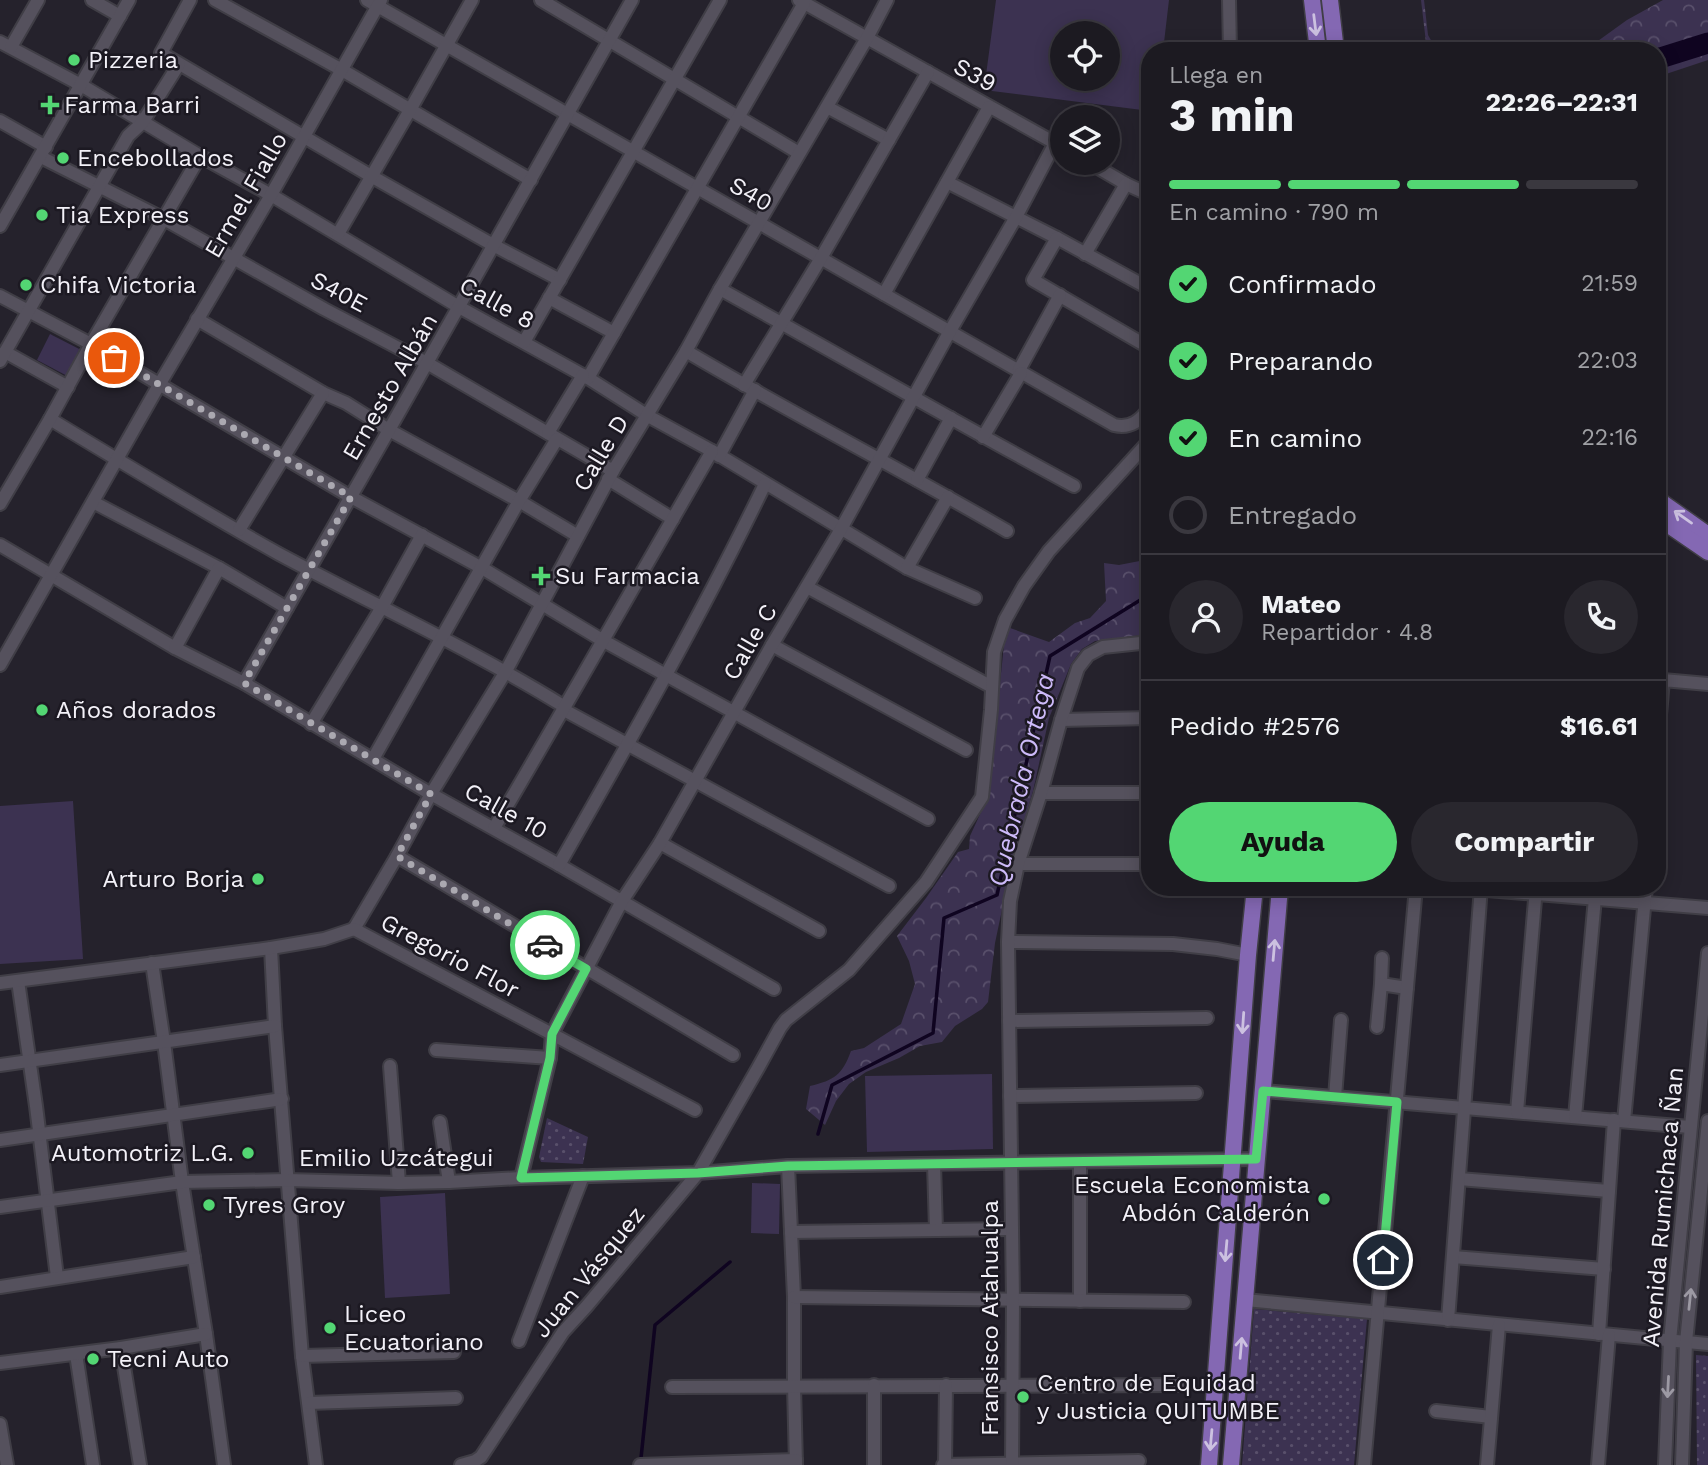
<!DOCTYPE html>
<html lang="es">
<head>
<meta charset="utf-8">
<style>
	body { margin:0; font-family:"Work Sans",sans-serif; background:#29272e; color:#f1f3f6; height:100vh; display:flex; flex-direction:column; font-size:26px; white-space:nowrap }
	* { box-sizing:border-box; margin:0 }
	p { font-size:23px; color:#a0a1a5 }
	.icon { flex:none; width:38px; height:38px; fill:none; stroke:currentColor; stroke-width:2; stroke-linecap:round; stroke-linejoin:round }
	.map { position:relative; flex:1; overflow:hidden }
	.sheet { position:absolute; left:1141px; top:42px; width:525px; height:854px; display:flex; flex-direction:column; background:#1c1a21; border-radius:28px; box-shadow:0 4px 18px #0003,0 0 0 2px #3a383f }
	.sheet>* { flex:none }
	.controls { position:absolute; left:1050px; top:21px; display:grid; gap:14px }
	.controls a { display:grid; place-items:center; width:70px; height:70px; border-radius:50%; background:#1c1a21; box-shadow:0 4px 18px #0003,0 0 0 2px #3a383f; font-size:35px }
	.pin { position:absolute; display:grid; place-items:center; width:60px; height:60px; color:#fff; margin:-30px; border:4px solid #fff; border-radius:50%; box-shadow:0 2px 7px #0007 }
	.courier { position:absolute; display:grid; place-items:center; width:70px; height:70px; margin:-35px; border:5px solid #53d673; border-radius:50%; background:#fff; color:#222; box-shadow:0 2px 9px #0007 }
	.head em { font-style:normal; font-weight:700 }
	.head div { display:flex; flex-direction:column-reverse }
	.head { display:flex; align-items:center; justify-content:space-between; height:119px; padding:0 28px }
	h1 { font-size:46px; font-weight:700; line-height:52px }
	.bar { display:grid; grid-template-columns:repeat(4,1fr); gap:10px 7px; align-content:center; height:84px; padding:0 28px }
	.bar i { height:9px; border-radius:5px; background:#3a383f }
	.bar .current { background:#53d673 }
	.bar p { grid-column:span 4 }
	.line { display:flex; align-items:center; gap:18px; padding:0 28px; border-top:2px solid #3a383f }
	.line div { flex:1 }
	.round { display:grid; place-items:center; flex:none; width:74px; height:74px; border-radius:37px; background:#29272e }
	ol { padding:0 28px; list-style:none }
	li { display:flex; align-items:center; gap:21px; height:77px }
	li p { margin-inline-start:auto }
	li .icon { padding:7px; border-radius:50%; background:#53d673; color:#111; stroke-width:4 }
	li:last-child { color:#a0a1a5 }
	li i { width:38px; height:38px; border:4px solid #3a383f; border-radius:50% }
	.action { display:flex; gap:14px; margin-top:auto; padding:14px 28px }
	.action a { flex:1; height:80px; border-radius:42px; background:#53d673; color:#111; font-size:28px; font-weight:700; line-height:80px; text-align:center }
	.action a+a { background:#29272e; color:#f1f3f6 }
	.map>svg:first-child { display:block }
</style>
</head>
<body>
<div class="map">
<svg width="1708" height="1465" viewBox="0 0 1708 1465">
	<defs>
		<pattern id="grass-dots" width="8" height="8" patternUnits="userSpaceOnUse" patternTransform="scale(1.75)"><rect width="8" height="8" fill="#3c3251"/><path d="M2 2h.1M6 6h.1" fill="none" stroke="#59506b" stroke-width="1.8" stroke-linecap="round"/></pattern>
		<pattern id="forest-crowns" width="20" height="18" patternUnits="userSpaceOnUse" patternTransform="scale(1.75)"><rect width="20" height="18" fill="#3c3251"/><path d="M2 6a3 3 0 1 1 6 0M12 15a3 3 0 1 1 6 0" fill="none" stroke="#59506b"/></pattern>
	</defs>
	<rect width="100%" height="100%" fill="#25222c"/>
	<g fill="url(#grass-dots)">
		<polygon points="1421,0 1424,0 1428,35 1437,51 1427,51"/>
		<polygon points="547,1118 588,1137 583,1164 541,1162 539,1157"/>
		<polygon points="1254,1309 1367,1319 1354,1465 1242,1465"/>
		<polygon points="1696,1355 1708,1356 1708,1465 1697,1465"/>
	</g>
	<g fill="url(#forest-crowns)">
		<polygon points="1663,0 1708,0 1708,60 1657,77 1657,51 1584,51 1627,20"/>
		<path d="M1150,559V570L1147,573L1146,583L1150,588V634L1095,641L1082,649L1071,664L1049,718L1033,791L1012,862L995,943L988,1002L982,1009L955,1026L942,1042L920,1046L899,1058L866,1072L849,1084L836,1101L825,1125L806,1109L810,1086C835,1080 842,1075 851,1051L864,1048L901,1024L915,984L909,961L897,936L926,898L958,852L969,849L970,836L988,797L1004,645L1010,628L1049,642L1075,623L1090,618L1106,601L1104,563L1119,565Z"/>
	</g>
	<g fill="#3c3251" fill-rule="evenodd">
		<path d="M996,0H1169L1163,51H1150V111L984,90ZM1108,33V79H1062V33Z"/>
		<polygon points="50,334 87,353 73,379 37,360"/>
		<polygon points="73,801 83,959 0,964 0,806"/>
		<polygon points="992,1074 993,1149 867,1152 865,1076"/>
		<polygon points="752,1183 780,1184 779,1234 751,1233"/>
		<polygon points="445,1193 450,1294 385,1298 380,1197"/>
		<polygon points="1706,1370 1708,1370 1708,1459 1704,1459"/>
	</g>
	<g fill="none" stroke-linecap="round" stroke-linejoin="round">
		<g stroke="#0f0420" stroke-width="3.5">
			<polyline points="818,1134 832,1085 933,1033 944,918 997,895 1050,656 1150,594"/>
			<polyline points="638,1461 641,1458 655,1325 730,1262"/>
		</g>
		<polyline stroke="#0f0420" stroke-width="21" points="1657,59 1708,43"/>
		<defs>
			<g id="minor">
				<polyline points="92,0 120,16"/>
				<polyline points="190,0 161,53 371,176 493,245 560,280"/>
				<polyline points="215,0 342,70 531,180"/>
				<path d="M367,0L1114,425C1131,429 1141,420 1150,407"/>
				<polyline points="541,0 799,153"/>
				<polyline points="799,0 1062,147"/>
				<polyline points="1229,0 1230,51"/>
				<polyline points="0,42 81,85 200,156 271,195 459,307 588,378 648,416 712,451 907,568 975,598"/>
				<polyline points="11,47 38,0"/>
				<polyline points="827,107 889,140"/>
				<polyline points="0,121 46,147"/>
				<polyline points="41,157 164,219 324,309 427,363 613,471"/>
				<polyline points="1090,163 1126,184 1150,195"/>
				<polyline points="947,182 1057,238 1150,289"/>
				<polyline points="0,226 129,0"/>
				<polyline points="338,234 410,110 472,0"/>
				<polyline points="1057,238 1033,280 1150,348"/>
				<polyline points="1085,254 1126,184"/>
				<path d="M720,289C838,354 955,422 1074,486"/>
				<polyline points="884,294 989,107"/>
				<polyline points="0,296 91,344 351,497 482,568 602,640 928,819"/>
				<polyline points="549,298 614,333"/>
				<polyline points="197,319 323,393 346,403 389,430 519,501 578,536"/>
				<polyline points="524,342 720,0"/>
				<path d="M686,351C792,414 901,469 1007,531"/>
				<polyline points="5,352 68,387"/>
				<polyline points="0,361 128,136 142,123 179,64"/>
				<polyline points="1019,370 1060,295"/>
				<polyline points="588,378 804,3"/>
				<polyline points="744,385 821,258 928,72"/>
				<path d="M50,419C126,465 202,511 279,554C374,605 473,650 565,707"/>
				<polyline points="548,433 583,375"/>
				<polyline points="983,437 1021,373"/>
				<polyline points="719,456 755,390"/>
				<polyline points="608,479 673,519"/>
				<polyline points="917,480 951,418"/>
				<polyline points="93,502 219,568 287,608"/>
				<polyline points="0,504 50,419 91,344 200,156"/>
				<polyline points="239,530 323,393"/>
				<polyline points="0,545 175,648 244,683 431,794 559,865 774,989"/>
				<polyline points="907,568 948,497"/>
				<polyline points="807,587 992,687"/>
				<polyline points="772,645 966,750"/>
				<polyline points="175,648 219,568"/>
				<polyline points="0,665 159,385 271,195 381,0"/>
				<polyline points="244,683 389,430 632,0"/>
				<polyline points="564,710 889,886"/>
				<polyline points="1061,720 1150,718"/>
				<polyline points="311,724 382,607 422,535"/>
				<polyline points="1657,749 1663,680 1708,684"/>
				<polyline points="373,759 519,501 557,439"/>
				<polyline points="1041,793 1150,793"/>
				<path d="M494,828C568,703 639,577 712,451"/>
				<polyline points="660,843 819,931"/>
				<polyline points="397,856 733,1055"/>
				<polyline points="1018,864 1150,864"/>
				<path d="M559,865C631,739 702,614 765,484"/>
				<polyline points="1451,887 1708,908"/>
				<polyline points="354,929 397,856 431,794 506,671 613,471 686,351 720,289 867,38 887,0"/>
				<polyline points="1008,942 1173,944 1217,949 1248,955"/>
				<polyline points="271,948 275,1026 302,1356 316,1465"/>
				<polyline points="152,963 164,1042 182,1182 206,1334 224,1465"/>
				<polyline points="18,981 36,1106 57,1277"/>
				<polyline points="0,983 271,948 324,939 354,929 695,1110"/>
				<polyline points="1381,984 1382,958"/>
				<polyline points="1009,1021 1207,1018"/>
				<polyline points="1377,1027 1381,984 1407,988"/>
				<polyline points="436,1050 550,1058"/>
				<polyline points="0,1065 275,1026"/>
				<polyline points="390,1066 399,1183"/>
				<polyline points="1263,1091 1690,1127"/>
				<polyline points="1010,1096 1196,1093"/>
				<polyline points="1335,1097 1341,1020"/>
				<polyline points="1517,1112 1536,888"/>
				<polyline points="1575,1117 1596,887"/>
				<polyline points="1624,1121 1646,887"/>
				<polyline points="440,1122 449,1182"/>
				<polyline points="0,1140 282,1099"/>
				<polyline points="1080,1162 1080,1301"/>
				<polyline points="934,1164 936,1230"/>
				<polyline points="788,1166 794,1297 794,1386 796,1465"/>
				<polyline points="521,1178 550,1058 552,1034 622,901 660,843 772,645 841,529 950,331 1016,217 1055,143"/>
				<polyline points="1459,1179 1609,1191"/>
				<polyline points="0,1207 182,1182 287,1180 399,1183 449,1182 521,1178 698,1173 788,1166 1256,1159"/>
				<polyline points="791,1232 1012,1229"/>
				<polyline points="1453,1257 1604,1269"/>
				<polyline points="0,1287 194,1257"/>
				<polyline points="794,1297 1184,1302"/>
				<polyline points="1245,1300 1708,1344"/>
				<polyline points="1448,1320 1481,887"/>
				<polyline points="1599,1334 1614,1120"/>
				<polyline points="519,1341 583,1176"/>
				<polyline points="121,1348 140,1465"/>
				<polyline points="76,1354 93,1465"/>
				<polyline points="302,1356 454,1352"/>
				<polyline points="0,1363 121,1348 206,1334"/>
				<polyline points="672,1387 1178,1385"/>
				<polyline points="309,1403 456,1398"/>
				<polyline points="1436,1411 1491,1417"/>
				<polyline points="0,1424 7,1465"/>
				<polyline points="461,1465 475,1461 481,1457 563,1332 586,1307 698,1173 758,1068 780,1028 786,1020 849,970 926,882 982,797 991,710 994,652 1005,620 1024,586 1049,551 1150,440"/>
				<polyline points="640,1465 796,1460"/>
				<polyline points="874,1465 874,1385"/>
				<polyline points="943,1465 1139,1461"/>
				<polyline points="945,1465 946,1385"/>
				<polyline points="1012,1465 1013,1300 1008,942 1010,901 1018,864 1041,793 1061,720 1078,668 1088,655 1103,647 1150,642"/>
				<polyline points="1364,1465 1416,887"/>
				<polyline points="1487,1465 1499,1325"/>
				<polyline points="1598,1465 1609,1335"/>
				<polyline points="1665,1465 1670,1341 1708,953"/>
				<polyline points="1682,1465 1686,1342 1708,1121"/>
			</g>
			<g id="major">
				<polyline points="1312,0 1318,51"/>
				<polyline points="1330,0 1336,51"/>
				<polyline points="1657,499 1708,535"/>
				<polyline points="1657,517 1708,552"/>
				<polyline points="1209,1465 1248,955 1255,887"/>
				<polyline points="1231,1465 1280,887"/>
			</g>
		</defs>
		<use href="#minor" stroke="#403e46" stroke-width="16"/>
		<use href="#major" stroke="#403e46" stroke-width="19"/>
		<use href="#minor" stroke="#55515d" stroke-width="12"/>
		<use href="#major" stroke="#8468b3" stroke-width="16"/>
	</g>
	<defs><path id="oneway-shaft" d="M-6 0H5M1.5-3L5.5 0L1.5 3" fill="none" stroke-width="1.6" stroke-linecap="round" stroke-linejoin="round" transform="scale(1.75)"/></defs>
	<g stroke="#ccc1e0">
		<use href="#oneway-shaft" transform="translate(1315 25) rotate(83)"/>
		<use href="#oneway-shaft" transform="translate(1683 517) rotate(-145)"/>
		<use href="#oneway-shaft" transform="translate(1274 950) rotate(-85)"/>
		<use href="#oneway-shaft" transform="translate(1243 1023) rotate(94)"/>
		<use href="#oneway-shaft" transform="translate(1226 1251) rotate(95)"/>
		<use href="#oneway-shaft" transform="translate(1241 1348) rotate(-85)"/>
		<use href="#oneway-shaft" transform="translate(1211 1440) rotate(95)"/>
	</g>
	<g stroke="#9c99a3">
		<use href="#oneway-shaft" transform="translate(1690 1299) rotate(-84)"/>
		<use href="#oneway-shaft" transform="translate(1668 1387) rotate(93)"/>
	</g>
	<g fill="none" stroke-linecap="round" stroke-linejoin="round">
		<polyline stroke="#aba9b1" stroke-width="7" stroke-dasharray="0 12.6" points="114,358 351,497 244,683 431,794 397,856 545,945"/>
		<polyline stroke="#53d673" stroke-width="9" points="545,945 586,969 552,1034 550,1058 521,1178 698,1173 788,1166 1256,1159 1263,1091 1397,1102 1383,1260"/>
	</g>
	<g fill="#53d673" stroke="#1c1922" stroke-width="2.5">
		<circle cx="74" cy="60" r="7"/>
		<path d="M46.5 94.5h7v7h7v7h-7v7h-7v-7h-7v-7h7z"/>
		<circle cx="63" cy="158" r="7"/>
		<circle cx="42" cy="215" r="7"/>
		<circle cx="26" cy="285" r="7"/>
		<path d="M537.5 565.5h7v7h7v7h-7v7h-7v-7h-7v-7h7z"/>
		<circle cx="42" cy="710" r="7"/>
		<circle cx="258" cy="879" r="7"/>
		<circle cx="248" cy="1153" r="7"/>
		<circle cx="1324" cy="1199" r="7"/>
		<circle cx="209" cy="1205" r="7"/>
		<circle cx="330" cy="1328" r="7"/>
		<circle cx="93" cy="1359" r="7"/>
		<circle cx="1023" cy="1397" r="7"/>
	</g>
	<g text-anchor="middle" stroke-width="5" stroke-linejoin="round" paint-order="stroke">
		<g font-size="24" fill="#f3f1f8" stroke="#1c1922" text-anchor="start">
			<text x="88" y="68">Pizzeria</text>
			<text x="64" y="113">Farma Barri</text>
			<text x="77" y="166">Encebollados</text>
			<text x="56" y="223">Tia Express</text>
			<text x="40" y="293">Chifa Victoria</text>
			<text x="555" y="584">Su Farmacia</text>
			<text x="56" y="718">Años dorados</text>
			<text x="244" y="887" text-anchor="end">Arturo Borja</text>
			<text x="234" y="1161" text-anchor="end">Automotriz L.G.</text>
			<text x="1310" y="1193" text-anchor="end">Escuela Economista<tspan x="1310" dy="28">Abdón Calderón</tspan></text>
			<text x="223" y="1213">Tyres Groy</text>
			<text x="344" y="1322">Liceo<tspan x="344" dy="28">Ecuatoriano</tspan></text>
			<text x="107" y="1367">Tecni Auto</text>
			<text x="1037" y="1391">Centro de Equidad<tspan x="1037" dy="28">y Justicia QUITUMBE</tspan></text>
		</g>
		<g font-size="24" fill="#f3f1f8" stroke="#1c1922">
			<text transform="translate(975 75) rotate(29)" y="8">S39</text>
			<text transform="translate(751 194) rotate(30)" y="8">S40</text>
			<text transform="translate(246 195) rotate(-60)" y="8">Ermel Fiallo</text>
			<text transform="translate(339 292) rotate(28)" y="8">S40E</text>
			<text transform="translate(497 303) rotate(29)" y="8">Calle 8</text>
			<text transform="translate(390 387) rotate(-60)" y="8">Ernesto Albán</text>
			<text transform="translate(601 453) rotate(-59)" y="8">Calle D</text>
			<text transform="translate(750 642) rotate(-60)" y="8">Calle C</text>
			<text transform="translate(506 811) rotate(29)" y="8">Calle 10</text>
			<text transform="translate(450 956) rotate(28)" y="8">Gregorio Flor</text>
			<text x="396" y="1166">Emilio Uzcátegui</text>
			<text transform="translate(1663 1207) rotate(-85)" y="8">Avenida Rumichaca Ñan</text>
			<text transform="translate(589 1272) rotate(-51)" y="8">Juan Vásquez</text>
			<text transform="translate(990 1318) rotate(-90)" y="8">Fransisco Atahualpa</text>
		</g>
		<g font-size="26" font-style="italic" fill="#cdbaf9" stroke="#1c1922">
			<text transform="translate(1021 780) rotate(-77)" y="9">Quebrada Ortega</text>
		</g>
	</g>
</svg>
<div class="controls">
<a><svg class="icon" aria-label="locate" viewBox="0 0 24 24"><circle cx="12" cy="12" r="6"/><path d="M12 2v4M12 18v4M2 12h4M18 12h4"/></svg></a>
<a><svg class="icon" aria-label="layers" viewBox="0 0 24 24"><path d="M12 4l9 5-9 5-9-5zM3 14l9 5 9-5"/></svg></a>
</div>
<div class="pin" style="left:114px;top:358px;background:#ea580c"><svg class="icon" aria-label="bag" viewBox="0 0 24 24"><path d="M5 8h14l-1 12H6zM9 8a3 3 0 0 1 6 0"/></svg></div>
<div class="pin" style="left:1383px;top:1260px;background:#1f2937"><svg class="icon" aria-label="home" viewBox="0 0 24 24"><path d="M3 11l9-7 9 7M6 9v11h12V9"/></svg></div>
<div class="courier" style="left:545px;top:945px"><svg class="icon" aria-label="car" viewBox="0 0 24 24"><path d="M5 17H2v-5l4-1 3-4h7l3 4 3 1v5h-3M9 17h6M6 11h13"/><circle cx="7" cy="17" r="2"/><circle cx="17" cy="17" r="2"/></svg></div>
<section class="sheet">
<div class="head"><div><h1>3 min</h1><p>Llega en</p></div><em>22:26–22:31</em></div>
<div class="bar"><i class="current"></i><i class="current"></i><i class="current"></i><i></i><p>En camino · 790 m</p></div>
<ol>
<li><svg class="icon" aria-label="check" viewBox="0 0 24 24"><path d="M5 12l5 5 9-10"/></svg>Confirmado<p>21:59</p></li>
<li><svg class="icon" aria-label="check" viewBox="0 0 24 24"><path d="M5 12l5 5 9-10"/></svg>Preparando<p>22:03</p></li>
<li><svg class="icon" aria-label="check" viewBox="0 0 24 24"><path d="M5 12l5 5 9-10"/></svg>En camino<p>22:16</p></li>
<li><i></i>Entregado</li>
</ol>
<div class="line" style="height:126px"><a class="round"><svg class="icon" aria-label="person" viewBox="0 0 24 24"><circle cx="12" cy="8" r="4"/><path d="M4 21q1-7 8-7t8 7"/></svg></a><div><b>Mateo</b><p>Repartidor · 4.8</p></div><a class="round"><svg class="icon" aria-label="phone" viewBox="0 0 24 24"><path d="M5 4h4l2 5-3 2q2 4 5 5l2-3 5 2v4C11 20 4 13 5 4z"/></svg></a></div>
<div class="line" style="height:91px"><div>Pedido #2576</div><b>$16.61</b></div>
<div class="action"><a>Ayuda</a><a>Compartir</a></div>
</section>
</div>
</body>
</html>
